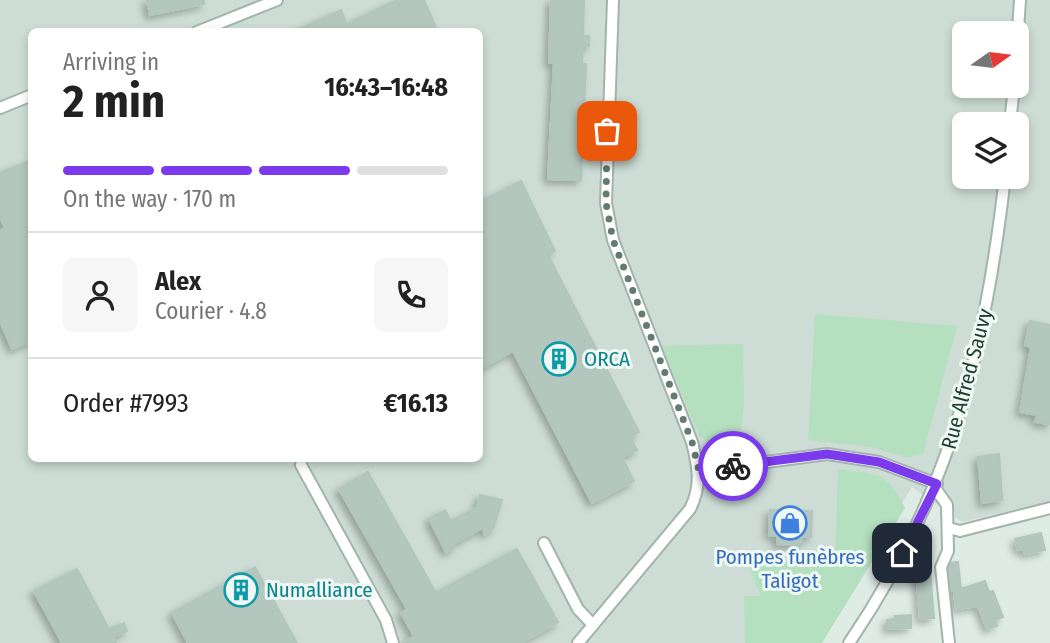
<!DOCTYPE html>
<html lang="en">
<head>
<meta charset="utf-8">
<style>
	body { margin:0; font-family:"Fira Sans Condensed",sans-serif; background:#f6f6f6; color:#222; height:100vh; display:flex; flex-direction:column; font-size:26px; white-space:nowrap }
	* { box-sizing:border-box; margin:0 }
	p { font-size:23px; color:#767676 }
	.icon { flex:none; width:38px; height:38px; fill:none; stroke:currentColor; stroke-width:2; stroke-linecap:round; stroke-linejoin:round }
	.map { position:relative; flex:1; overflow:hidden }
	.drawer { position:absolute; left:28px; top:28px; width:455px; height:434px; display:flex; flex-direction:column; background:#fff; border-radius:10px; box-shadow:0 4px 10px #0003 }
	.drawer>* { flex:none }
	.needle { width:46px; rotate:76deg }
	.fabs { position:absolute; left:952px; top:21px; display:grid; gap:14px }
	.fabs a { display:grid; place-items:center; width:77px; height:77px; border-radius:10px; background:#fff; box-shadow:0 4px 10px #0003; font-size:35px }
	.pin { position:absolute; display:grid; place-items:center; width:60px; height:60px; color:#fff; margin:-30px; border-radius:14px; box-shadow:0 4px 10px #0006 }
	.courier { position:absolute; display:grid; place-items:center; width:70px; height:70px; margin:-35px; border:5px solid #7c3aed; border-radius:50%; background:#fff; color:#222; box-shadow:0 2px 9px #0007 }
	.headline em { font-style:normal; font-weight:700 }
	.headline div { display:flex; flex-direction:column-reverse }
	.headline { display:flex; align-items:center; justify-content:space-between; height:119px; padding:0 35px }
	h1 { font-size:46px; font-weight:700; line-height:52px }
	.bar { display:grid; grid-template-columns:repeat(4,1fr); gap:10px 7px; align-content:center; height:84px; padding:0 35px }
	.bar i { height:9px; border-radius:5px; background:#e0e0e0 }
	.bar .active { background:#7c3aed }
	.bar p { grid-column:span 4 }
	.line { display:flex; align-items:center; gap:18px; padding:0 35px; border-top:2px solid #e0e0e0 }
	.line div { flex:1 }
	.round { display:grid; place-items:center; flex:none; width:74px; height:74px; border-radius:10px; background:#f6f6f6 }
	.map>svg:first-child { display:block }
</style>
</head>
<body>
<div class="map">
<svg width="1050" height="643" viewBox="0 0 1050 643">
	<defs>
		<filter id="shadow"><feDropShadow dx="-4" dy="4" stdDeviation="3.5" flood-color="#0004"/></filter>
	</defs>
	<rect width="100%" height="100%" fill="#dfece6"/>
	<path fill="#cddcd5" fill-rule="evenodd" d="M0,0H1050V502L962,522L912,487L816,643H0ZM32,32H480V458H32ZM964,33H1017V86H964ZM964,124H1017V177H964Z"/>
	<g fill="#b5e0c0">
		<polygon points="815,314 957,326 923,454 907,458 871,447 808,440"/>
		<polygon points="743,344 744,402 739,451 726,451 699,436 662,346"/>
		<path d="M838,469C874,474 889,471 905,508L822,643H745L744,596H761L746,561H835Z"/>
	</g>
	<g fill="#b4c7bf" stroke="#b1c6bd" stroke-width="2" filter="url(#shadow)">
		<polygon points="147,0 204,0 204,4 150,15"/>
		<polygon points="397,0 424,0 438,32 293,32 341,10 347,24"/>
		<polygon points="551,0 584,0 583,36 589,36 589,46 583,46 582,64 586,64 581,180 548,179 554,63 549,63"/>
		<polygon points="32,160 32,341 12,349 0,321 0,231 5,228 0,217 0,173"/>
		<polygon points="521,181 555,251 548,255 639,432 630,437 637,450 622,457 634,481 592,503 513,351 480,369 480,198 484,200"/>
		<polygon points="1030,321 1050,325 1050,424 1035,422 1037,415 1020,412 1031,347 1025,345"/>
		<polygon points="999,454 1002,500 982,503 978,457"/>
		<polygon points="368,472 436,593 517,549 558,622 521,643 403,643 414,636 401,613 407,609 339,489"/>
		<polygon points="480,495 502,500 493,529 485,534 482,528 453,544 455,547 446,552 429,519 445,510 451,521 477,508"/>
		<polygon points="770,510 812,511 811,537 802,537 802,545 777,544 777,536 769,535"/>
		<polygon points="1041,533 1045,550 1025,554 1024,549 1018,550 1015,539"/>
		<polygon points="929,557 934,618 920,619 915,558"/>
		<polygon points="958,562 961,589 985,581 989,592 993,591 1003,617 995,620 997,626 987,629 978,606 956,609 954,591 957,590 951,591 949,568 951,563"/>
		<polygon points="255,567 297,643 188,643 172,613"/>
		<polygon points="77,569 109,629 124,623 127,631 113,637 116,643 62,643 34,591"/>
		<polygon points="911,615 911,628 887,629 887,620 895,619 895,616"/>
	</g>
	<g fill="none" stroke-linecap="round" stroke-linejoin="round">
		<defs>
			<g id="minor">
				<polyline points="197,32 277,0"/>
				<polyline points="1017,45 1020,0"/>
				<polyline points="0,108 32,95"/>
				<polyline points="1010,124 1014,86"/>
				<polyline points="301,465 386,620 393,643"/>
				<polyline points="699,471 827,454 879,462 937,484"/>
				<polyline points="935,488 947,505 948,551 941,567 949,643"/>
				<polyline points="948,528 960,531 1050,508"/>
				<polyline points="544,543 578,609 593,625"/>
				<path d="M578,643L690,509C702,486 698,467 692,442L613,240L606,203L613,0"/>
				<path d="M849,643C950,495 985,352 1005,177"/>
			</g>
		</defs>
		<use href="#minor" stroke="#a1b4ad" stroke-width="14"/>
		<use href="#minor" stroke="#fff" stroke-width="10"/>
	</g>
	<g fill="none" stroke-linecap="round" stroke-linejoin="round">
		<polyline stroke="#627b73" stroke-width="7" stroke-dasharray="0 12.6" points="607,131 606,203 613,240 692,442 699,471 733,466"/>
		<polyline stroke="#7c3aed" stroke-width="9" points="733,466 827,454 879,462 937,484 902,553"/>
	</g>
	<defs>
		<symbol id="building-ring" viewBox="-11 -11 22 22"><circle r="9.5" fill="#f0f8f4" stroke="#0f9aa8" stroke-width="1.5"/><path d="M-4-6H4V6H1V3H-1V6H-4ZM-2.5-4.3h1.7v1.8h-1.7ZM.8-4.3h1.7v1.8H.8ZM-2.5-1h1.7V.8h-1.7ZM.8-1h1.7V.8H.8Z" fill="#0f9aa8"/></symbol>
		<symbol id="shop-ring" viewBox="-11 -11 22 22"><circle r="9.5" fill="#f0f8f4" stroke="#3f7fe0" stroke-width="1.5"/><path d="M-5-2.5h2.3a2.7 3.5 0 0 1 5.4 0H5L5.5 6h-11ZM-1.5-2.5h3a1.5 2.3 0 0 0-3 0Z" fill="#3f7fe0"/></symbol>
	</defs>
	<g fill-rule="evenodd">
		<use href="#building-ring" x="540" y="340" width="38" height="38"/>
		<use href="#shop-ring" x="771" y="504" width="38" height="38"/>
		<use href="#building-ring" x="222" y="571" width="38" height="38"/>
	</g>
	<g text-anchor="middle" stroke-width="6" stroke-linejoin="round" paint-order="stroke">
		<g font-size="21" fill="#0d838f" stroke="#f0f8f4" text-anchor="start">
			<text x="584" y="366">ORCA</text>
			<text x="266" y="597">Numalliance</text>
		</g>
		<g font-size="21" fill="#1e3e35" stroke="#f0f8f4">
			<text transform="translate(967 379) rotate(-75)" y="7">Rue Alfred Sauvy</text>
		</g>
		<g font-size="21" fill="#366cbe" stroke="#f0f8f4">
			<text x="790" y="564">Pompes funèbres<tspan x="790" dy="24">Taligot</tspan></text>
		</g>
	</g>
</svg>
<div class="fabs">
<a><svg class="needle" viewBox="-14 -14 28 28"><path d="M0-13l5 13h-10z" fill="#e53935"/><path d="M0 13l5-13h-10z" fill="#767676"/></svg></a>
<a><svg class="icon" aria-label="layers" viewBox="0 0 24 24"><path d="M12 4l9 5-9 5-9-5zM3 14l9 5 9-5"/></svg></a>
</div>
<div class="pin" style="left:607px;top:131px;background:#ea580c"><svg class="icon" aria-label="bag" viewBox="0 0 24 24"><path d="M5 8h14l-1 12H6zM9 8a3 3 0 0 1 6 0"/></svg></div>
<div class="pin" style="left:902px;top:553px;background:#1f2937"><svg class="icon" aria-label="home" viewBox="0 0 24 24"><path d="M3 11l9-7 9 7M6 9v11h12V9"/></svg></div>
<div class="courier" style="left:733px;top:466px"><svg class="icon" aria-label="bike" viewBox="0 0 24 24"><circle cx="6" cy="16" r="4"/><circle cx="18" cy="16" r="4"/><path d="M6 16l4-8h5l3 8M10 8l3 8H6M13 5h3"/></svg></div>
<section class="drawer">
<div class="headline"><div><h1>2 min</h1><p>Arriving in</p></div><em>16:43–16:48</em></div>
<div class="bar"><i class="active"></i><i class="active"></i><i class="active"></i><i></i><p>On the way · 170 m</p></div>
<div class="line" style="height:126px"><a class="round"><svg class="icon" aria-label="person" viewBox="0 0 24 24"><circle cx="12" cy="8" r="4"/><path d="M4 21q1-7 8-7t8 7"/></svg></a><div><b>Alex</b><p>Courier · 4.8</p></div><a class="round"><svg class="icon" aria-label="phone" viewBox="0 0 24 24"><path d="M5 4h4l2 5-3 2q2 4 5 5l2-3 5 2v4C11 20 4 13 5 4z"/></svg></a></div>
<div class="line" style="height:91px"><div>Order #7993</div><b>€16.13</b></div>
</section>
</div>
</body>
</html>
